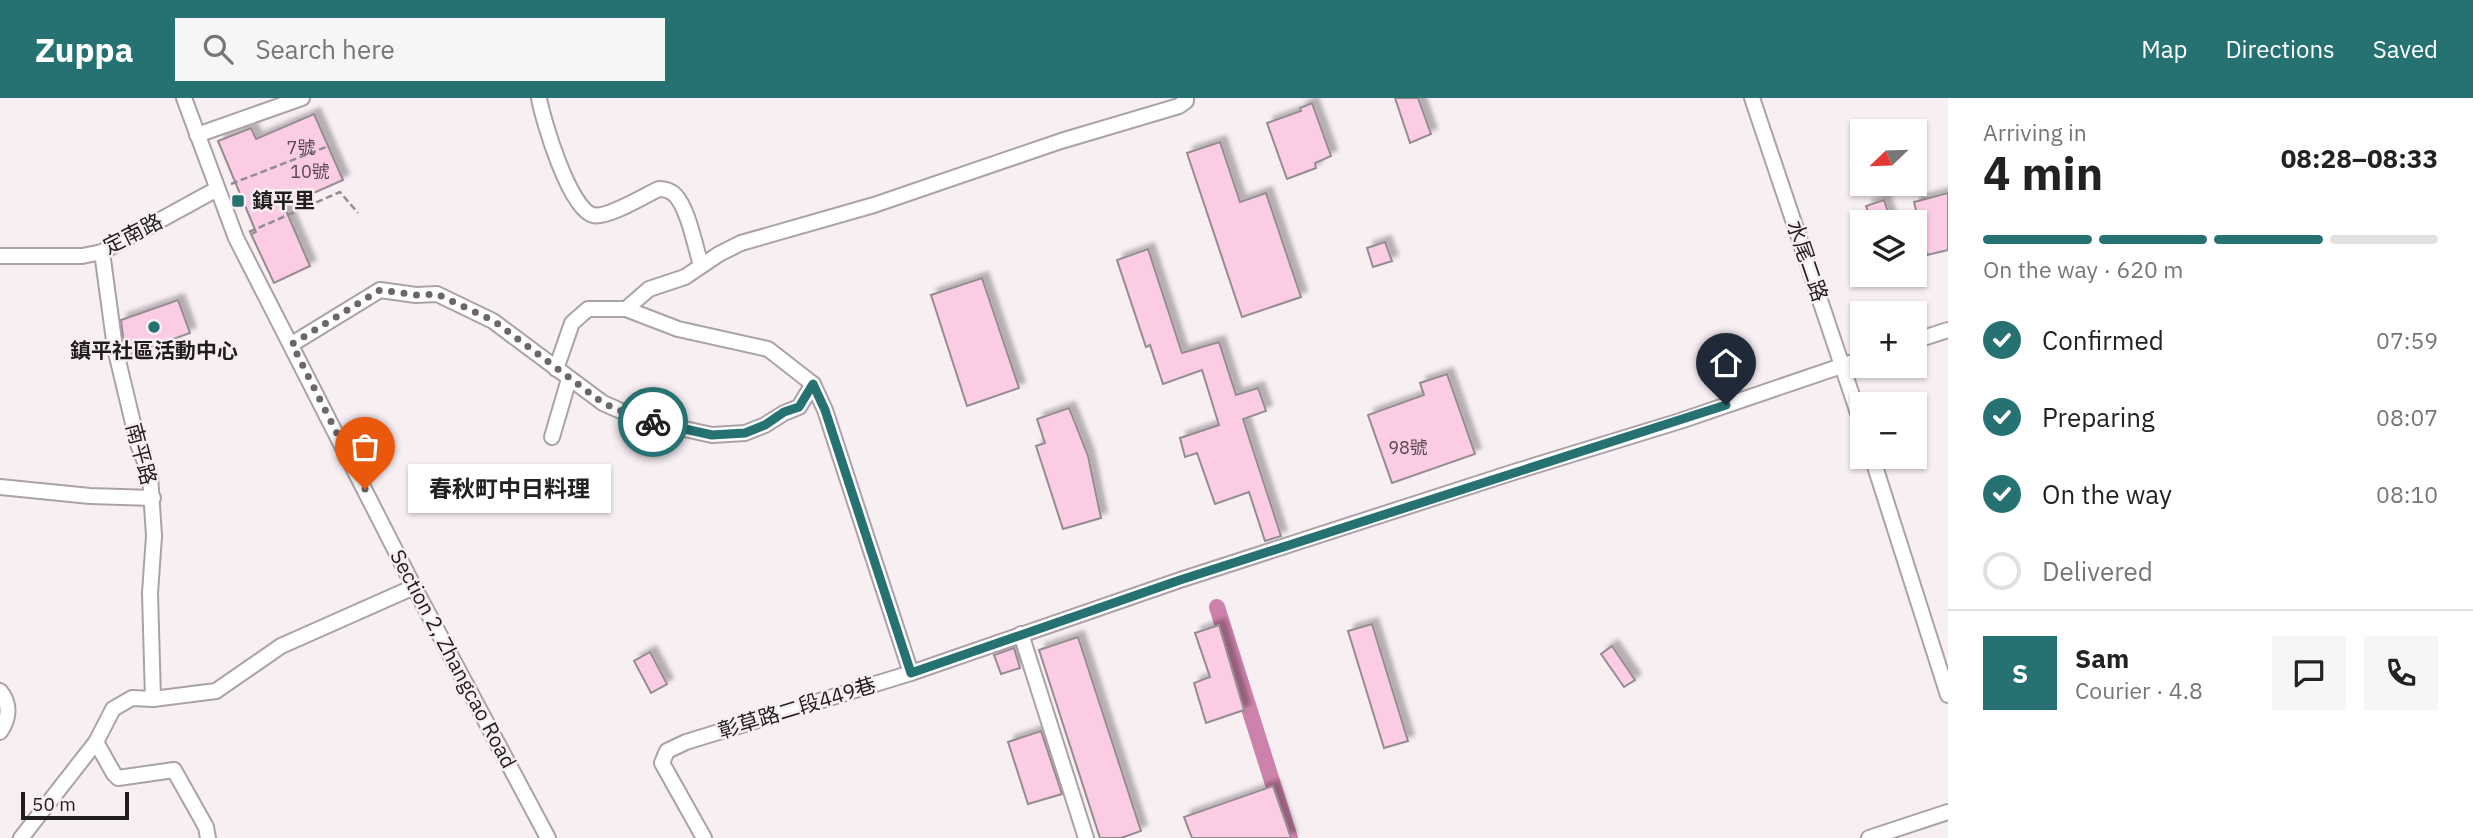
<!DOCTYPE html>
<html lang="en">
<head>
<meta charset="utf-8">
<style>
	body { margin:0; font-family:"IBM Plex Sans","Noto Sans TC",sans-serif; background:#f6f6f6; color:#222; height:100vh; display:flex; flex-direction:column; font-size:26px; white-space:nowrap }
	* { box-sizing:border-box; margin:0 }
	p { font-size:23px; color:#767676 }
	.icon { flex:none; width:38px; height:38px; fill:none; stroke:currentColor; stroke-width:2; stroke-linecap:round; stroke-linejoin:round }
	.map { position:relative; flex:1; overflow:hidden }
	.side { display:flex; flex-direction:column; background:#fff; width:525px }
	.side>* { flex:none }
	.needle { width:46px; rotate:247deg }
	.controls { position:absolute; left:1850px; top:21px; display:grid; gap:14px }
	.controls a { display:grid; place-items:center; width:77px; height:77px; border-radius:0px; background:#fff; box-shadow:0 2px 5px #0004; font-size:35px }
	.scale { position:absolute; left:21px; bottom:18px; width:108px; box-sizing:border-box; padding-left:7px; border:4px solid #211d1f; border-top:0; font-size:19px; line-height:24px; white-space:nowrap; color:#211d1f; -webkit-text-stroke:5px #f8eff3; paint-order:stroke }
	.pin { position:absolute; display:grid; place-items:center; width:60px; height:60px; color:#fff; margin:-72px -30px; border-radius:50% 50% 50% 0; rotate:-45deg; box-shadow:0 0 7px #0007 }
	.pin .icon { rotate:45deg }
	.courier { position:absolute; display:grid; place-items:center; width:70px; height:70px; margin:-35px; border:5px solid #267172; border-radius:50%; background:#fff; color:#222; box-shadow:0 2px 9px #0007 }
	.bubble { position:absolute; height:49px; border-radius:0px; background:#fff; box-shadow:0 2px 5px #0004; font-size:23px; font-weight:700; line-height:49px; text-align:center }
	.head em { font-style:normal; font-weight:700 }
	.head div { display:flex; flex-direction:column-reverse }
	.head { display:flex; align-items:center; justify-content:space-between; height:119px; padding:0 35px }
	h1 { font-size:46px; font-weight:700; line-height:52px }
	.bar { display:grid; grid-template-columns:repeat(4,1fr); gap:10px 7px; align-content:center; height:84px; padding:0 35px }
	.bar i { height:9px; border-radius:5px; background:#e0e0e0 }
	.bar .current { background:#267172 }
	.bar p { grid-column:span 4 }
	.line { display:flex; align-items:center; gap:18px; padding:0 35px; border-top:2px solid #e0e0e0 }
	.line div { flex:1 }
	.round { display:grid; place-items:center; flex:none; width:74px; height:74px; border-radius:0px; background:#f6f6f6 }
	ol { padding:0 35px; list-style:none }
	li { display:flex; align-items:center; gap:21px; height:77px }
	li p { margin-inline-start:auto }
	li .icon { padding:7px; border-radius:50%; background:#267172; color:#fff; stroke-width:4 }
	li:last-child { color:#767676 }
	li i { width:38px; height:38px; border:4px solid #e0e0e0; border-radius:50% }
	header { display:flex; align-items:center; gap:42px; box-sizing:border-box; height:98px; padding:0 35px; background:#267172; color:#fff }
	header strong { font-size:33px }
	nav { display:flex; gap:38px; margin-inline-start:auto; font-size:24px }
	.search { width:490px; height:63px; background:#f6f6f6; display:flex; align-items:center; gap:18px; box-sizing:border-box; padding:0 24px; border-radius:0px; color:#767676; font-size:26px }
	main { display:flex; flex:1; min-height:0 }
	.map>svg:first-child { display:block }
</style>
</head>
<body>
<header>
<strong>Zuppa</strong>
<div class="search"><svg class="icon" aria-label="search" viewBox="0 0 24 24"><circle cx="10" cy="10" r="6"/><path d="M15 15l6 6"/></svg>Search here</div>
<nav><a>Map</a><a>Directions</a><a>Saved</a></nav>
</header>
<main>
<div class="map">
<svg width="1948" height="740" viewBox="0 0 1948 740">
	<defs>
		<filter id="shadow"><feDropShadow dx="6" dy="-6" stdDeviation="2" flood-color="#0004"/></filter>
	</defs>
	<rect width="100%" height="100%" fill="#f8eff3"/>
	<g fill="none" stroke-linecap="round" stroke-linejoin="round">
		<polyline stroke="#cd82ab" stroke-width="16" points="1217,509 1290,740"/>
	</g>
	<g fill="#fccce5" stroke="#948c90" stroke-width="2" filter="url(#shadow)">
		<polygon points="1395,0 1418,0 1431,36 1410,45"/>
		<polygon points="1312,5 1331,58 1315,65 1316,70 1287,81 1267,25 1301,13 1300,10"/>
		<polygon points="314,16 343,82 284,108 310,168 274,185 251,136 256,134 218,43 251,30 256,41"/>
		<polygon points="1220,44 1240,104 1266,95 1301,199 1242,219 1187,55"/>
		<polygon points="1948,95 1948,152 1927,157 1914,104"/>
		<polygon points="1884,102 1891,124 1872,124 1866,108"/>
		<polygon points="1385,144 1392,163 1373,169 1367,150"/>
		<polygon points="1148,151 1182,255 1219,244 1236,297 1258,290 1266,313 1243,321 1281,438 1265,443 1249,394 1215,406 1197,355 1185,359 1180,340 1219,327 1202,272 1163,286 1150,247 1146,249 1117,162"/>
		<polygon points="982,180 1019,290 967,308 931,197"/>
		<polygon points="178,202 190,235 130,257 123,239 121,222"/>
		<polygon points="1447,276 1475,356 1392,385 1368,317 1424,297 1420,285"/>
		<polygon points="1069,310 1088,358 1101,420 1063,431 1036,348 1045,345 1037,321"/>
		<polygon points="1372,526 1408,643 1384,650 1348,533"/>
		<polygon points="1219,527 1244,612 1206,625 1194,585 1210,579 1195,535"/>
		<polygon points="1078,539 1141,733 1121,740 1100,740 1039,552"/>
		<polygon points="1612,548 1635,582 1624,589 1601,556"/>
		<polygon points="1014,550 1020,570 1001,576 994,557"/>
		<polygon points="650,554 667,586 651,595 634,563"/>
		<polygon points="1041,633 1062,696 1028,706 1008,644"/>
		<polygon points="1273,688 1291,740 1192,740 1184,719"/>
	</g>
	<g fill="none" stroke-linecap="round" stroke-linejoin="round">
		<defs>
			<g id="minor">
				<polyline points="184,0 236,140 414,489 548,740"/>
				<path d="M539,0C543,23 570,112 593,117C607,121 645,97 659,91C665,91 670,92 675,97C688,110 695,148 701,167"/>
				<polyline points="1752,0 1862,327"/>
				<polyline points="197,37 302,0"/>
				<polyline points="102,154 115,250 138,346 150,377 154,438 150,495 153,601"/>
				<polyline points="0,158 82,158 102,154 217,91"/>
				<polyline points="626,211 649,191 685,179 719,156 741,145 874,107 1061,43 1179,8 1186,3 1186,0"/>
				<polyline points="1914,243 1948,232"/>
				<polyline points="292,246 380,192 416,197 437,196 493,223 603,305 639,321 712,337 745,335 765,327 784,315 799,309 813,286"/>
				<polyline points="556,271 572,225 588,211 626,211 678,231 768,251 813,286 825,312 911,575"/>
				<polyline points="552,339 569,281"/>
				<polyline points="1872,359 1948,597"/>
				<polyline points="0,389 90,398 153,400"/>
				<polyline points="1021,536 1086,740"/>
				<path d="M0,593C11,606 9,621 0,634"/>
				<polyline points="96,644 114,676 118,680 174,672 206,729 208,740"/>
				<polyline points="21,740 96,644 113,611 132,600 153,601 216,593 281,548 414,489"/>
				<polyline points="704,740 662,665 667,653 686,644 911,575 1180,482 1514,374 1680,323 1862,261"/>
				<polyline points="1869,740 1948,714"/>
			</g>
		</defs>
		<use href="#minor" stroke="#aba2a7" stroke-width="18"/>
		<g stroke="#938d90" stroke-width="2.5" stroke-dasharray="7 3.5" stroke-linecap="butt">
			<polyline points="231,86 326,49"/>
			<polyline points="249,134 340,94 358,115"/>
		</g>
		<use href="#minor" stroke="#fff" stroke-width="14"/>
	</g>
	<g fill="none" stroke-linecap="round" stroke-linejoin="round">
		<polyline stroke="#6c6669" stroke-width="7" stroke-dasharray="0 12.6" points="365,391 292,246 380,192 416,197 437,196 494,223 603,305 639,321 653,324"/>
		<polyline stroke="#267172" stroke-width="9" points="653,324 712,337 745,335 765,327 784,314 799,309 813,286 825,312 911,575 1180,482 1726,307"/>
	</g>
	<g fill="#267172" stroke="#f8eff3" stroke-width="2.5">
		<rect x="231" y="96" width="14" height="14" rx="3.5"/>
		<circle cx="154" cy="229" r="7"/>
	</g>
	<g text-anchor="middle" stroke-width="5" stroke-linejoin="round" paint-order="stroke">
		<g font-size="18" fill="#584950">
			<text x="301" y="56">7號</text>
			<text x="310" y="80">10號</text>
			<text x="1408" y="356">98號</text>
		</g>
		<g font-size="21" font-weight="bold" fill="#211d1f" stroke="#f8eff3" text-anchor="start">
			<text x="252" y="110">鎮平里</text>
			<text x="154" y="260" text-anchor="middle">鎮平社區活動中心</text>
		</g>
		<g font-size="21" fill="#211d1f" stroke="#f8eff3">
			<text transform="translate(133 136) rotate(-27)" y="7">定南路</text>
			<text transform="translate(1807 163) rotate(71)" y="7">水尾二路</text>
			<text transform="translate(141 356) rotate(75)" y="7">南平路</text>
			<text transform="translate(453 561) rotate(62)" y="7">Section 2, Zhangcao Road</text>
			<text transform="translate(797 610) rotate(-17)" y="7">彰草路二段449巷</text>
		</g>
	</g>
</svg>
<div class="controls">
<a><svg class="needle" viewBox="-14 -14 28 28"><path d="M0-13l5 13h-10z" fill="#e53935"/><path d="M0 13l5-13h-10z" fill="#767676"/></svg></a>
<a><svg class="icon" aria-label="layers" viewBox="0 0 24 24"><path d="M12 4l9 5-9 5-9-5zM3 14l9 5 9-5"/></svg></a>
<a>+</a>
<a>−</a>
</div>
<div class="scale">50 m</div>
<div class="pin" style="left:365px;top:391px;background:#ea580c"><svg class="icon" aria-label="bag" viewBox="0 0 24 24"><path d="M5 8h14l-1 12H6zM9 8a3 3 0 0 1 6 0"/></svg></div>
<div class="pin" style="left:1726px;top:307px;background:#1f2937"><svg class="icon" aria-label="home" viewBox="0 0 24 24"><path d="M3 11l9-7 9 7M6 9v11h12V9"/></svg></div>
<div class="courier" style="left:653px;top:324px"><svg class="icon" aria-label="bike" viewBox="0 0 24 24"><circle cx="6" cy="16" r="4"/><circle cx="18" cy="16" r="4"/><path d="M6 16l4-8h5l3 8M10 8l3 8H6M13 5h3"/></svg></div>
<div class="bubble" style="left:408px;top:366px;width:203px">春秋町中日料理</div>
</div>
<section class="side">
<div class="head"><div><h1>4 min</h1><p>Arriving in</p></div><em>08:28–08:33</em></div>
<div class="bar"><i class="current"></i><i class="current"></i><i class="current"></i><i></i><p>On the way · 620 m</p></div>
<ol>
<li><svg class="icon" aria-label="check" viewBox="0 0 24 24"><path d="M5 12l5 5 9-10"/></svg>Confirmed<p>07:59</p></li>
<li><svg class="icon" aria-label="check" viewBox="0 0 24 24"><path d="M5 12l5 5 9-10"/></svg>Preparing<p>08:07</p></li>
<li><svg class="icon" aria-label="check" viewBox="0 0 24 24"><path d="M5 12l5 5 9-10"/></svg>On the way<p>08:10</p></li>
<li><i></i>Delivered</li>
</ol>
<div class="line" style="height:126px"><b class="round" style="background:#267172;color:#fff">S</b><div><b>Sam</b><p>Courier · 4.8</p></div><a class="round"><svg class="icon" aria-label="chat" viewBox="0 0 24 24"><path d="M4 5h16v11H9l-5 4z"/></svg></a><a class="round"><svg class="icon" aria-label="phone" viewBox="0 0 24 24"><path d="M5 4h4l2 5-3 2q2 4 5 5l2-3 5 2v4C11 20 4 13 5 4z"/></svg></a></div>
</section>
</main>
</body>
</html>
